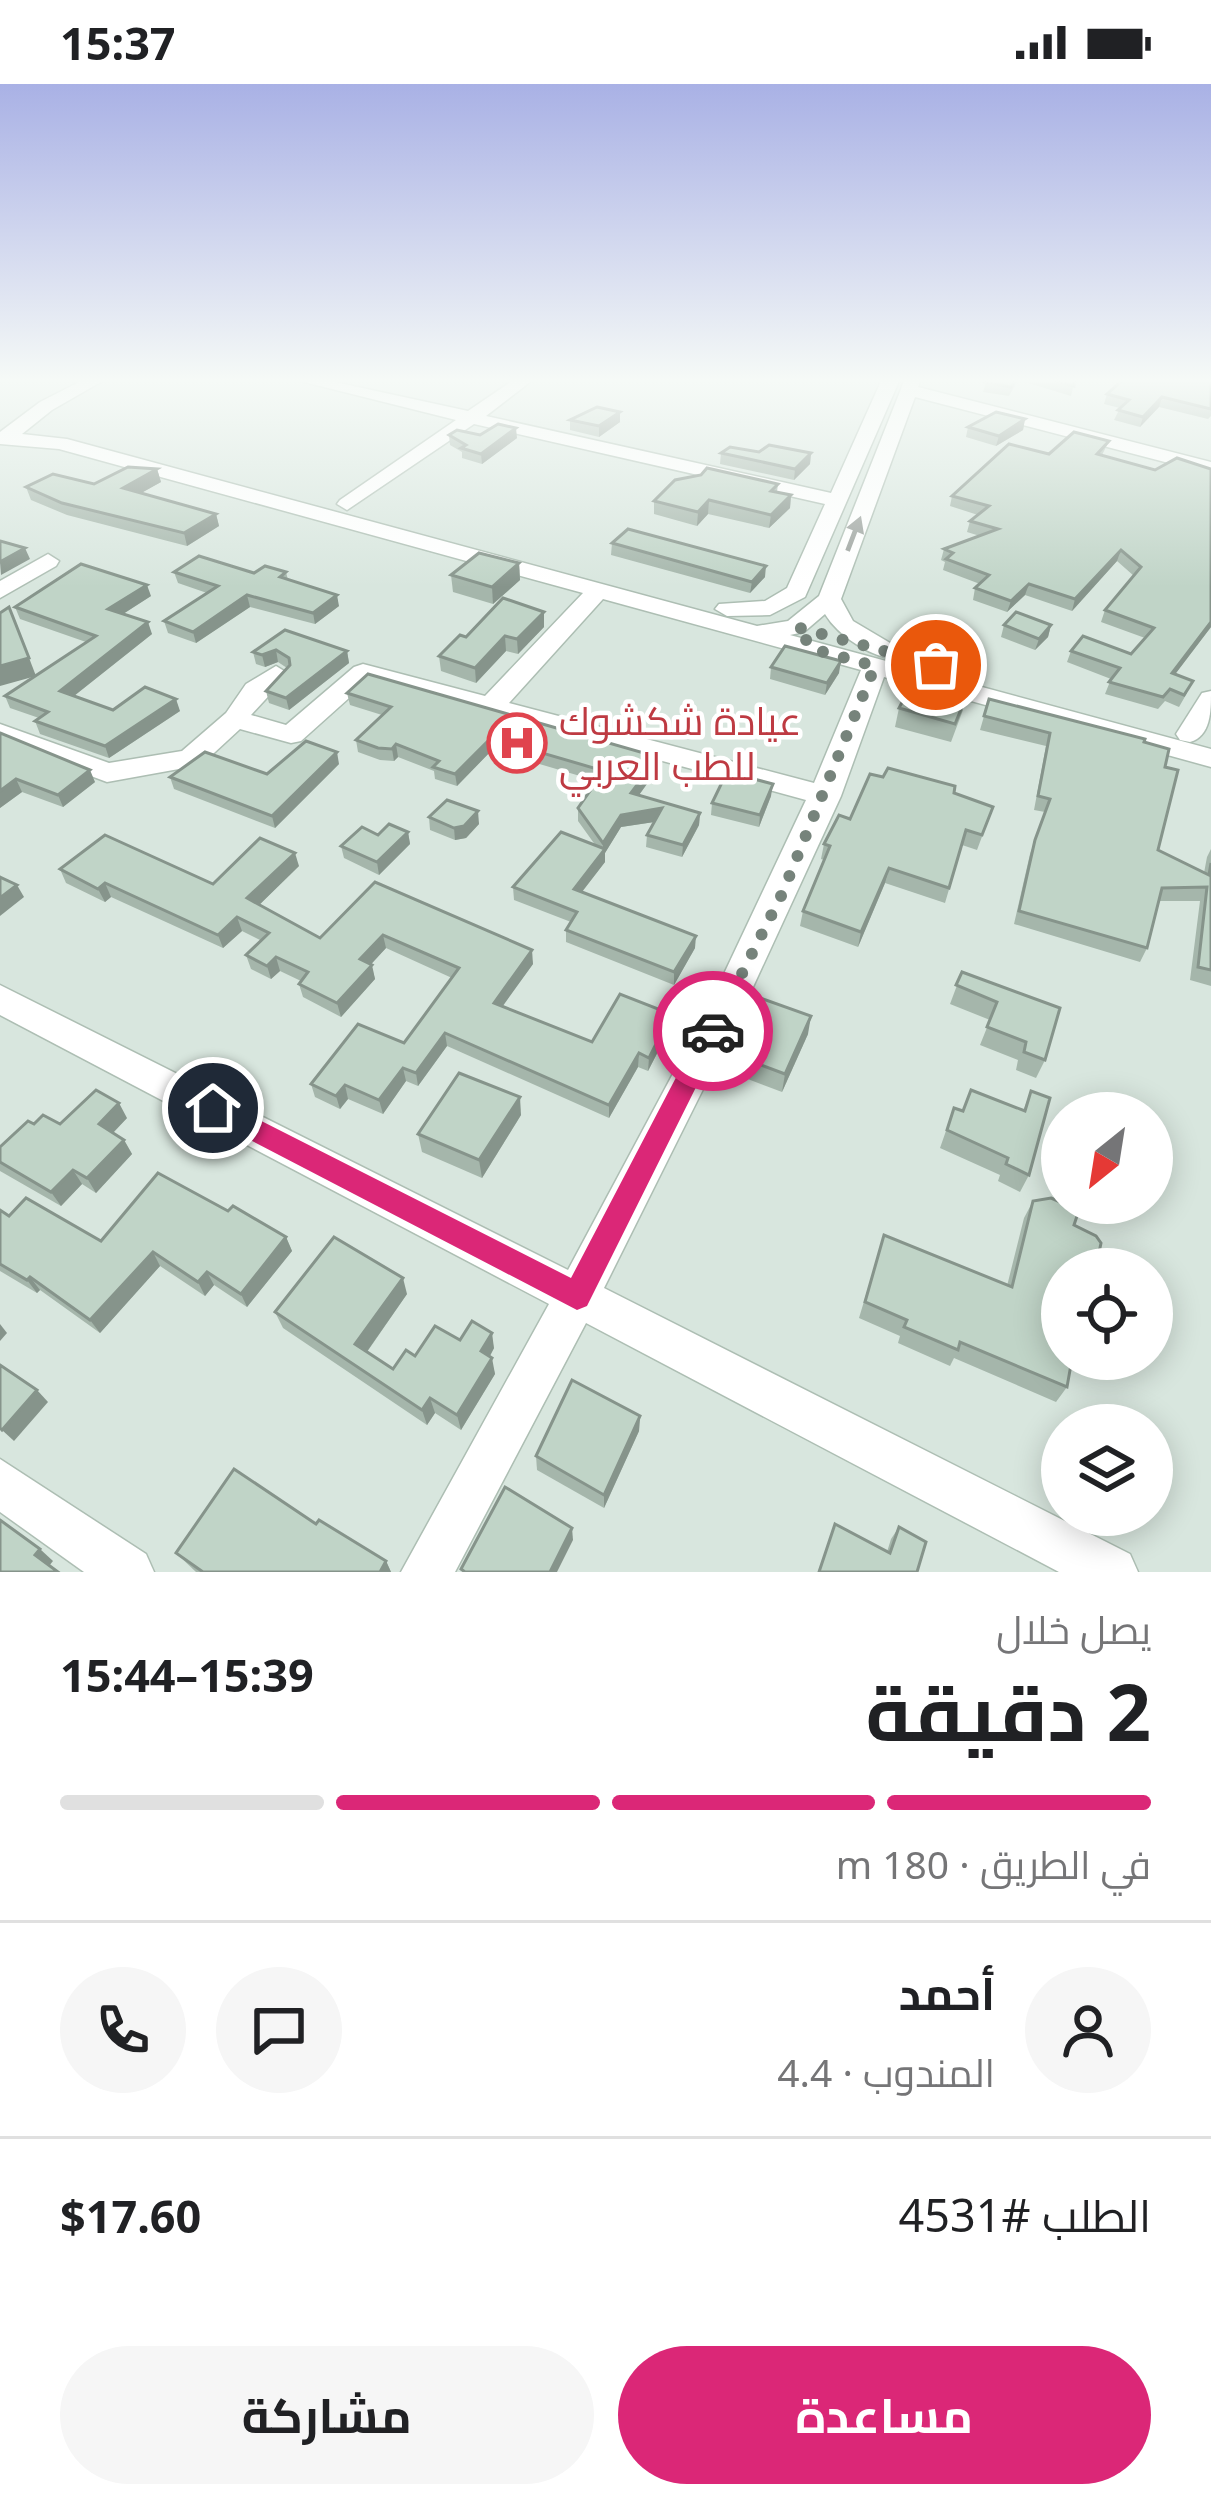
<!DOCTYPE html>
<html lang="ar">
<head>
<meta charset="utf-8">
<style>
	body { margin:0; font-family:"Noto Sans",Cairo,sans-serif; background:#f6f6f6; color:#202124; direction:rtl; height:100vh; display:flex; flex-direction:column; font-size:45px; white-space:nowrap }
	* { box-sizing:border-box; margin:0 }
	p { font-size:39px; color:#757577 }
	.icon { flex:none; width:66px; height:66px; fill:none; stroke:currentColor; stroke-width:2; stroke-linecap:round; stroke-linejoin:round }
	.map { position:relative; height:1488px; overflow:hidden; direction:ltr }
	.panel { display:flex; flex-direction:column; background:#fff; flex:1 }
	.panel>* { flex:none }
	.needle { width:78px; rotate:210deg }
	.fabs { position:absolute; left:1041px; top:1008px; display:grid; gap:24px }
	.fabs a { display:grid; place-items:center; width:132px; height:132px; border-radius:50%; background:#fff; box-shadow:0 6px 30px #0003; font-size:60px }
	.pin { position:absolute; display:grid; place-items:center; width:102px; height:102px; color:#fff; margin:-51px; border:6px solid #fff; border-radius:50%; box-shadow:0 3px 12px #0007 }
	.courier { position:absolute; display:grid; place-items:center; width:120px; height:120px; margin:-60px; border:9px solid #db2777; border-radius:50%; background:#fff; color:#222; box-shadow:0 3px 15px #0007 }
	.head em { font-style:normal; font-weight:700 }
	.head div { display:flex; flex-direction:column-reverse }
	.head { display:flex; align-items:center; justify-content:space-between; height:204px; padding:0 60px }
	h1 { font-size:78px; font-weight:700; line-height:90px }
	.bar { display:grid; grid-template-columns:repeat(4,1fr); gap:18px 12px; align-content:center; height:144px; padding:0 60px }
	.bar i { height:15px; border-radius:9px; background:#e0e0e0 }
	.bar .current { background:#db2777 }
	.bar p { grid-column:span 4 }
	.line { display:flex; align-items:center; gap:30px; padding:0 60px; border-top:3px solid #e0e0e0 }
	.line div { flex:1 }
	.round { display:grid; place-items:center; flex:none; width:126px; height:126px; border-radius:63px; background:#f6f6f6 }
	.action { display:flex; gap:24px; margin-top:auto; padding:24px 60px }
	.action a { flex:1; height:138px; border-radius:72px; background:#db2777; color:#fff; font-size:48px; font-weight:700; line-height:138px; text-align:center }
	.action a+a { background:#f6f6f6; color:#202124 }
	.status { display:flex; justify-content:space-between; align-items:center; height:84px; padding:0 60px; background:#fff; direction:ltr }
	.status svg { height:33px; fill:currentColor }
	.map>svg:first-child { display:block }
</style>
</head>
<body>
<div class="status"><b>15:37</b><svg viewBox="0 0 49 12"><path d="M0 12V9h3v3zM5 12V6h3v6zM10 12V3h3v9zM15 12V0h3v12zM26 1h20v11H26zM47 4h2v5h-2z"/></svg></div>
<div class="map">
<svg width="1211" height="1488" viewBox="0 0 1211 1488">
	<rect width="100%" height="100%" fill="#eaf3ee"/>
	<path fill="#d8e6de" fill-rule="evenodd" d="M0,295H1211V1488H0ZM1062,1029H1152V1119H1062ZM1062,1185H1152V1275H1062ZM1062,1341H1152V1431H1062Z"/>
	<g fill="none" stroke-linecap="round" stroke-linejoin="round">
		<defs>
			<g id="minor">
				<path d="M85,295H106L52,326L22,350L67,355L757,542L788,537L819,512L905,295H921L918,303L1211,378V390L915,313L841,515L853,537L907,569L904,574C877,579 838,552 825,530L804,548L790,551L1211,665V683L884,593L841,712L741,929L604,1204L1130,1470L1138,1488H1059L586,1239L455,1488H401L549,1220L0,931V901L568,1186L706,928L806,716L368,597L301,657L291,659L240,645L201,681L107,698L0,658V640L109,679L182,667L226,629L246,600L276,582L289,590L251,631L286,641L354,583L363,580L485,612L583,509L59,365L0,360V348L40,318ZM603,515L861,586L814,699L509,619Z"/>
				<polygon points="292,295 321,295 468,327 515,295 534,295 486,332 831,409 882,295 900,295 805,513 770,531 727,532 715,525 719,520 765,517 787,504 825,420 474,340 347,426 337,420 340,416 456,336"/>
				<polygon points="48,470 59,477 56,482 0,514 0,497"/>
				<path d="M1211,607C1211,627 1211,652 1190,658L1180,656L1176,650L1202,609Z"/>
				<polygon points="0,1375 146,1470 154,1488 84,1488 0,1428"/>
			</g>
		</defs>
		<use href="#minor" stroke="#adbeb3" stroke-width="3"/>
		<use href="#minor" fill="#fff" fill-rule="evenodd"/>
	</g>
	<g fill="#a5b6ab">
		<polygon points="987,295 1075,295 1071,312 1018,296 1009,312 983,308"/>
		<polygon points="1211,295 1211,332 1208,335 1159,323 1140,343 1114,336 1120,324 1104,320 1107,310"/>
		<polygon points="1025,335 1023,346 996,362 966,353 968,343"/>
		<polygon points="570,336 620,338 599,353 570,346"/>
		<polygon points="449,351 480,351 517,354 482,380 462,374 462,368 450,361"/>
		<polygon points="1109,357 1102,371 1155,386 1211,385 1211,543 1175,590 1187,609 1179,623 1165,617 1158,625 1105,610 1111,595 1067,578 1071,567 1131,570 1145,554 1101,538 1105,526 1134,492 1117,477 1072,527 1025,511 1007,528 973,516 975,504 980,500 943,486 945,478 941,476 944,465 980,452 967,448 970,437 978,431 950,422 952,412 1049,370"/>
		<polygon points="759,368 811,369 810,380 794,396 720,380 721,369"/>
		<polygon points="157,385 161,398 141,409 216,430 219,442 187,462 67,431 31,416 26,403 94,400"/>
		<polygon points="778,400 777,408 791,411 790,424 769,444 708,430 697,442 654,430 654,417"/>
		<polygon points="612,459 765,493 750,509 611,471"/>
		<polygon points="519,479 520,496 493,520 453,508 451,491"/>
		<polygon points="174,488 286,488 288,496 339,522 315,540 250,523 196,559 168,549 164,537 207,509 178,499"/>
		<polygon points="151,512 123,530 152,550 74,612 113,626 180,627 109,674 40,650 35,637 39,634 10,624 5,612 86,558 20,535 15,523"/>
		<polygon points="1004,541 1051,541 1048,553 1035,566 1001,553"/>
		<polygon points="544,543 518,570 506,567 476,599 441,587 439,572 466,553"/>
		<polygon points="285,546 347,567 349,579 289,626 269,619 266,607 287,584 278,578 265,583 256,580 253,568"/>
		<polygon points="771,583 839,589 825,611 770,595"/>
		<polygon points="347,609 657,686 639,711 700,729 699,741 682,773 646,763 647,751 654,738 621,743 605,769 605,778 582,808 695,864 674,901 566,858 566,846 571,838 514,816 513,803 596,762 578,737 578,724 597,697 492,666 457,702 435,695 434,687 398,673 394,677 380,676 358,668 356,656 382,631 350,621"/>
		<polygon points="989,615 1144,658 1165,683 1158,766 1204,789 1207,773 1211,765 1211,902 1190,896 1200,817 1158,817 1147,864 1140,878 1014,840 1030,770 1045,728 1034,726 1046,662 980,646"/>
		<polygon points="899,624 963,626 951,658 895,643"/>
		<polygon points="0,649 95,698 63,723 22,708 0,724"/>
		<polygon points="339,680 275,744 174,705 170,693 267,690"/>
		<polygon points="954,709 993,723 977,766 962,761 945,819 885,799 858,863 800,842 803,827 824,776 821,775 824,760 850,735"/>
		<polygon points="771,712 759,743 711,731 712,719"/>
		<polygon points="429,733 479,740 466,754 455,756 430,746"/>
		<polygon points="408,748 410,760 379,791 344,774 341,762 378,751"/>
		<polygon points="299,782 259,821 320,854 375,798 533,880 502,922 592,958 671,930 670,944 648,987 638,983 609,1034 447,962 418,1002 406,997 383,1030 348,1015 340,1025 315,1013 311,1000 404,959 452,894 386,864 371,880 375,895 341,933 303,913 299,900 301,897 280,887 271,895 251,885 246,871 262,857 242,847 223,864 111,813 105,818 66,799 60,785 213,800"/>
		<polygon points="962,888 1060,924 1045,976 1036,994 1016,986 1018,976 980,961 990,936 950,920"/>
		<polygon points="808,950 782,1008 719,984 721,966"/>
		<polygon points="1031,1007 1029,1091 1020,1108 998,1097 1000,1091 940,1064 954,1024 963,1027 1023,1027"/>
		<polygon points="521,1031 482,1094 422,1068 418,1050"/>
		<polygon points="127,1034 113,1049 124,1056 132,1070 96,1109 82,1100 61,1122 0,1087 0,1063 34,1040 60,1040"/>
		<polygon points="1033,1117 1062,1185 1067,1303 1056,1318 954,1274 950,1282 898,1259 900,1252 859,1234 884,1151 1007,1202 1024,1134"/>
		<polygon points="0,1126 9,1132 101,1157 228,1127 286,1153 292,1167 247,1223 214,1201 205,1212 160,1182 100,1249 40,1206 37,1209 0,1187"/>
		<polygon points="407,1210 367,1268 393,1285 415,1272 460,1256 494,1264 490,1272 495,1290 461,1346 435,1329 427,1341 283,1244 275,1228"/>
		<polygon points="640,1332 639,1347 604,1424 537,1386 536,1372"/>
		<polygon points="316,1440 386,1477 391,1488 196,1488 176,1469"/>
		<polygon points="835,1440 887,1468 891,1455 899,1443 917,1488 818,1488"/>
	</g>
	<g fill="#86948b">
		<polygon points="1162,313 1159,323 1140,343 1143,333"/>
		<polygon points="620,328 620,338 599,353 599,342"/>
		<polygon points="1025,335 1023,346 996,362 999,352"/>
		<polygon points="516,344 517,354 482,380 481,370"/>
		<polygon points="811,369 810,380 794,396 795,385"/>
		<polygon points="157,385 161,398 127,417 123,404"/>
		<polygon points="791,411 790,424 769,444 771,431"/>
		<polygon points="709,416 708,430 697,442 698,428"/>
		<polygon points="216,430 219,442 187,462 184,449"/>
		<polygon points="25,464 30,475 1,491 0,478"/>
		<polygon points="1121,466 1117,477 1072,527 1075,515"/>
		<polygon points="519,479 520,496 493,520 492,503"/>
		<polygon points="766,482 765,493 750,509 752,498"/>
		<polygon points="1029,500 1025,511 1007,528 1011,517"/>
		<polygon points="147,501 151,512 112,537 108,525"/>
		<polygon points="247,511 250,523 196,559 193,548"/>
		<polygon points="337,511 339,522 315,540 313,529"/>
		<polygon points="544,528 544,543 518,570 517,555"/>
		<polygon points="148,538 152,550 65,619 60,607"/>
		<polygon points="1211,538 1211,543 1167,601 1172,589"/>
		<polygon points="16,540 36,592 0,602 0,582"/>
		<polygon points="1051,541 1048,553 1035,566 1039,555"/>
		<polygon points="505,552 506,567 476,599 475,584"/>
		<polygon points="276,566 278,578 265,583 262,571"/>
		<polygon points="347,567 349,579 289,626 286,614"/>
		<polygon points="841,577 839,589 825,611 827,599"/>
		<polygon points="176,615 180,627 109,674 105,662"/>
		<polygon points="491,654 492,666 457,702 455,690"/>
		<polygon points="396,660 398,673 394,677 392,665"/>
		<polygon points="337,668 339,680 275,744 272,732"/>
		<polygon points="658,673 657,686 631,722 631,709"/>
		<polygon points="90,686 95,698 63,723 58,711"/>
		<polygon points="16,695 22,708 0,724 0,707"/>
		<polygon points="773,700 771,712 759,743 760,731"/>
		<polygon points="662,724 661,737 621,743 605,769 605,778 574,818 574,805 603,768 603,759 621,731"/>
		<polygon points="478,727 479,740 466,754 455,756 454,744"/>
		<polygon points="700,729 699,741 682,773 683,761"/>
		<polygon points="408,748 410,760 379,791 377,778"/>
		<polygon points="295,769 299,782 252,828 247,814"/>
		<polygon points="889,784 885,799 858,863 861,848"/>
		<polygon points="105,799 111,813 105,818 98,805"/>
		<polygon points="17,801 24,813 0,832 0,814"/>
		<polygon points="237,833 242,847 223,864 218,851"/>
		<polygon points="383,851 386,864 363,889 360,875"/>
		<polygon points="696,852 695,864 674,901 674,888"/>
		<polygon points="532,866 533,880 495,933 494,919"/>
		<polygon points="276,873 280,887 271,895 267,882"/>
		<polygon points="372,881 375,895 341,933 337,919"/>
		<polygon points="671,930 670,944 648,987 649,974"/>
		<polygon points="811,932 808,950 782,1008 785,990"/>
		<polygon points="445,949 447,962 418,1002 416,989"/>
		<polygon points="639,969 638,983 609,1034 609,1021"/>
		<polygon points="403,984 406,997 383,1030 379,1016"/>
		<polygon points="345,1001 348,1015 340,1025 336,1012"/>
		<polygon points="520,1013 521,1031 482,1094 479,1076"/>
		<polygon points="119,1019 127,1034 107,1055 99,1040"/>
		<polygon points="124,1056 132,1070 96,1109 87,1094"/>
		<polygon points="73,1086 82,1100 61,1122 51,1108"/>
		<polygon points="286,1153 292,1167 247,1223 241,1210"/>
		<polygon points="153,1168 160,1182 100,1249 90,1236"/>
		<polygon points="207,1188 214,1201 205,1212 198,1198"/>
		<polygon points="30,1193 40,1206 37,1209 27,1196"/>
		<polygon points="403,1194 407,1210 361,1276 355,1260"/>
		<polygon points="0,1240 7,1249 0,1257"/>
		<polygon points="492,1249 494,1264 484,1283 481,1267"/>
		<polygon points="492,1274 495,1290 461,1346 457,1331"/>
		<polygon points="37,1306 48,1318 14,1357 2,1346"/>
		<polygon points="430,1314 435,1329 427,1341 422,1326"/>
		<polygon points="640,1332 639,1347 604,1424 604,1411"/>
		<polygon points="572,1444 573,1456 557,1488 550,1488"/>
		<polygon points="40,1465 53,1477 49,1482 35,1471"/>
		<polygon points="386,1477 391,1488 380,1488"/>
	</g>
	<g fill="#c0d4c7" stroke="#86948b" stroke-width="3">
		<polygon points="987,295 1016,295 1011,303 985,298"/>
		<polygon points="1048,295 1075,295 1074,302"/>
		<polygon points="1124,295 1211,295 1211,325 1162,313 1143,333 1118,326 1129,316 1107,310"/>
		<polygon points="597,323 620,328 599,342 570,336"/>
		<polygon points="996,328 1025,335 999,352 968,343"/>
		<polygon points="498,340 516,344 481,370 461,364 466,361 449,351 457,346 480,351"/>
		<polygon points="1074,348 1109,357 1097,370 1155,386 1177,374 1211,385 1211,538 1172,589 1193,597 1184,611 1170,605 1163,613 1109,598 1120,584 1071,567 1083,552 1131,570 1154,544 1105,526 1141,483 1121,466 1075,515 1029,500 1011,517 975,504 989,491 946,475 953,469 944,465 998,445 970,437 989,422 952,412 1009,360 1049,370"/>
		<polygon points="769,361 811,369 795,385 721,369 730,363 759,368"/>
		<polygon points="128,383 157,385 123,404 216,430 184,449 62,419 26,403 53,390 94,400"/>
		<polygon points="707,384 778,400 771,407 791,411 771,431 709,416 698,428 654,417 675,396 701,391"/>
		<polygon points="628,445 766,482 752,498 612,459"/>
		<polygon points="0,457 25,464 0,478"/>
		<polygon points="479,469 519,479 492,503 451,491"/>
		<polygon points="199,472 254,489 265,482 286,488 280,493 337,511 313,529 247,511 193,548 164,537 218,502 174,488"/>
		<polygon points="81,480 147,501 108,525 148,538 60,607 113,626 145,603 176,615 105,662 35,637 48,628 5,612 96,552 15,523"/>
		<polygon points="503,514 544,528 517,555 505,552 475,584 439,572 460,551 466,553"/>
		<polygon points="9,523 29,574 0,582 0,529"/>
		<polygon points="1016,528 1051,541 1039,555 1004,541"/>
		<polygon points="285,546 347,567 286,614 266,607 290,581 289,574 276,566 262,571 253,568"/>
		<polygon points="785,562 841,577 827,599 771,583"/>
		<polygon points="368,590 658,673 631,709 700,729 683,761 647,751 662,724 621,731 603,759 578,724 604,687 491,654 455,690 433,683 439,677 396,660 392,665 378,664 356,656 391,623 347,609"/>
		<polygon points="915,594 968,608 955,640 899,624"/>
		<polygon points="989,615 1145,655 1144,658 1169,665 1165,683 1178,686 1158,766 1209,791 1211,779 1211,886 1198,883 1207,803 1162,804 1147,864 1019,827 1035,756 1050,715 1038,712 1050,649 984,632"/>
		<polygon points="0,649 90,686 58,711 16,695 0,707"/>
		<polygon points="306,657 337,668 272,732 170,693 205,668 267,690"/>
		<polygon points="888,684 955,702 954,709 993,723 982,751 966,746 949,804 889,784 861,848 803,827 830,762 824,760 839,731 850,735 870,690 883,693"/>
		<polygon points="727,688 773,700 760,731 712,719"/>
		<polygon points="447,716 478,727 464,742 454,744 429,733"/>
		<polygon points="389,740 408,748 377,778 341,762 362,743 378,751"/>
		<polygon points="561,748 605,765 574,805 696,852 674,888 566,846 577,828 513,803"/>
		<polygon points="105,751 213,800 260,754 295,769 247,814 320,854 375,798 532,866 494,919 592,958 620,910 671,930 649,974 639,969 609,1021 445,949 416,989 403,984 379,1016 345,1001 336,1012 311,1000 358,940 404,959 459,884 383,851 360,875 372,881 337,919 299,900 308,888 276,873 267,882 246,871 269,849 237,833 218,851 105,799 98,805 60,785"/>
		<polygon points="0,793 17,801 0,814"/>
		<polygon points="962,888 1060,924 1045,976 1024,968 1026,958 987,943 997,918 956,901"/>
		<polygon points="749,910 811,932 785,990 721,966"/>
		<polygon points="459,989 520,1013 479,1076 418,1050"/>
		<polygon points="96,1006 119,1019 99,1040 124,1056 87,1094 73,1086 51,1108 0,1078 0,1063 28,1037 34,1040 43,1031 60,1040"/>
		<polygon points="971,1006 1025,1027 1031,1007 1050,1014 1029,1091 1006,1080 1008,1074 947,1046 954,1024 963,1027"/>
		<polygon points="158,1089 228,1127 233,1122 286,1153 241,1210 207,1188 198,1198 153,1168 90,1236 30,1193 27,1196 0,1180 0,1126 9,1132 26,1114 101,1157"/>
		<polygon points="1051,1114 1079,1126 1074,1141 1096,1152 1101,1159 1096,1183 1099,1185 1062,1185 1062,1275 1072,1275 1067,1303 960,1258 958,1266 904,1243 907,1236 865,1218 884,1151 1012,1203 1033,1117"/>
		<polygon points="334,1153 403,1194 355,1260 393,1285 406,1266 415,1272 435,1242 460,1256 472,1237 492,1249 481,1267 492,1274 457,1331 430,1314 422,1326 275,1228"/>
		<polygon points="0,1281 37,1306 2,1346 0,1344"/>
		<polygon points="572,1296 640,1332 604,1411 536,1372"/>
		<polygon points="234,1385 316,1440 319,1436 386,1477 380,1488 203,1488 176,1469"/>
		<polygon points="505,1403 572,1444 550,1488 465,1488 461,1485"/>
		<polygon points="0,1436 40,1465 35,1471 58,1488 0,1488"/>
		<polygon points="835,1440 890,1469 899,1443 926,1458 917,1488 819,1488"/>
	</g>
	<defs><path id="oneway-solid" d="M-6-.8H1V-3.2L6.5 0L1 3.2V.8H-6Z" transform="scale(3)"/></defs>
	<use fill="#9ca29e" href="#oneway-solid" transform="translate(854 450) rotate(-69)"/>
	<linearGradient id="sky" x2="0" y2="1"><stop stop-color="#a9b1e5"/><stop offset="0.59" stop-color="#f6faf7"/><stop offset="1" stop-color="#f6faf7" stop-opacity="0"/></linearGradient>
	<rect width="1211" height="503" fill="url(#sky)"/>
	<polygon fill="#db2777" points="713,937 724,947 587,1222 577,1226 204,1032 201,1024 213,1014 222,1017 571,1194 704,940"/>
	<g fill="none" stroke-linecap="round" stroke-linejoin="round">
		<polyline stroke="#76837b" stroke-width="12" stroke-dasharray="0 21.6" points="713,947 782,810 875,582 813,565 796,543 936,581"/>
	</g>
	<defs>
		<symbol id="hospital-ring" viewBox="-11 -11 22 22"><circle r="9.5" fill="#fff" stroke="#e0444e" stroke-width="1.5"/><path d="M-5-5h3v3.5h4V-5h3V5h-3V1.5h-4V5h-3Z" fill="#e0444e"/></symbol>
	</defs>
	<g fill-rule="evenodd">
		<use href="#hospital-ring" x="484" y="626" width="66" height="66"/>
	</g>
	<g text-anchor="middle" stroke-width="9" stroke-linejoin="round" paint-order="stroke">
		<g font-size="39" fill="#be3a42" stroke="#fff" text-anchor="start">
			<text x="559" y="651">عيادة شكشوك<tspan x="559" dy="45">للطب العربي</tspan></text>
		</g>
	</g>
</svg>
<div class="fabs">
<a><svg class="needle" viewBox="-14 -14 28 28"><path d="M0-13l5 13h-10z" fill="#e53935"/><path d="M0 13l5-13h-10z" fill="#757577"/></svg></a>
<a><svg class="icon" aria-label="locate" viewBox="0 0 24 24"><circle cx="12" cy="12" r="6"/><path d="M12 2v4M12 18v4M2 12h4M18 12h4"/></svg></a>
<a><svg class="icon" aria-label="layers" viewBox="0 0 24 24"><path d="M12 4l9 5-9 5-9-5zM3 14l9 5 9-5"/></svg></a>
</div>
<div class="pin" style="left:936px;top:581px;background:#ea580c"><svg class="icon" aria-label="bag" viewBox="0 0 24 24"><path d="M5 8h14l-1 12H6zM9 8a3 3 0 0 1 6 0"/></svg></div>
<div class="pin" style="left:213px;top:1024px;background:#1f2937"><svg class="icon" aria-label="home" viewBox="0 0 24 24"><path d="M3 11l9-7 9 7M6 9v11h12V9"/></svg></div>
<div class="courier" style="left:713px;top:947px"><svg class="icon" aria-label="car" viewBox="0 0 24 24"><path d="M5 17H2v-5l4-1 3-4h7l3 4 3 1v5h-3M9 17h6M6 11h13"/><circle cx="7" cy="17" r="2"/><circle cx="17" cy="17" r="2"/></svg></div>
</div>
<section class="panel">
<div class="head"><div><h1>2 دقيقة</h1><p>يصل خلال</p></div><em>15:39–15:44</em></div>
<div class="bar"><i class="current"></i><i class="current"></i><i class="current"></i><i></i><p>في الطريق · 180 m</p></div>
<div class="line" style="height:216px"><a class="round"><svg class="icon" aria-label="person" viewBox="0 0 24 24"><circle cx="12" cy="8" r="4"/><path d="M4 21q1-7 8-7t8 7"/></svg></a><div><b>أحمد</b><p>المندوب · 4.4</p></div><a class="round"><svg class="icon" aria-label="chat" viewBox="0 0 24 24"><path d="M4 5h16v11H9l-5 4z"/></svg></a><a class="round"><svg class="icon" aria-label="phone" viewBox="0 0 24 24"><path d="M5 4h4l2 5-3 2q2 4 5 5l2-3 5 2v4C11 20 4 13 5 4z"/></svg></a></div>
<div class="line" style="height:156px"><div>الطلب #4531</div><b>$17.60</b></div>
<div class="action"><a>مساعدة</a><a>مشاركة</a></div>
</section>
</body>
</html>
